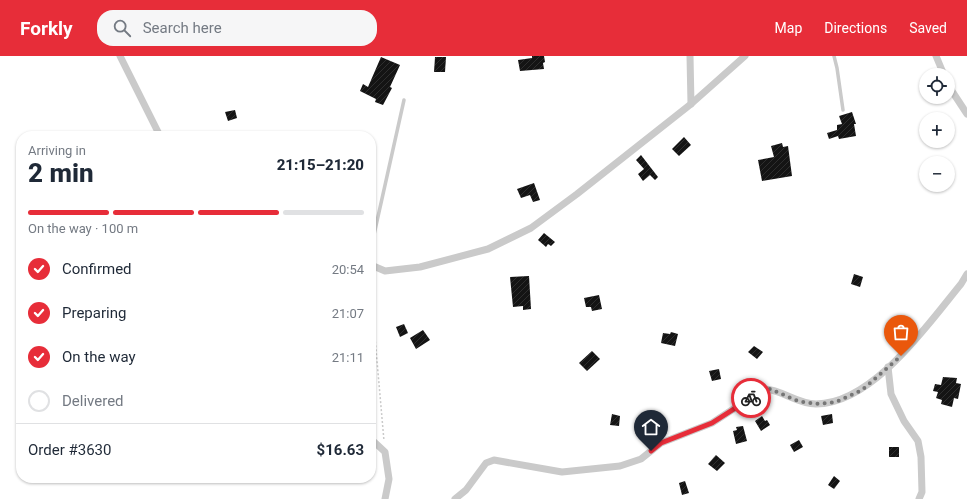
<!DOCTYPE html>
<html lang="en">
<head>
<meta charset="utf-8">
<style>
	body { margin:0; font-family:Roboto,sans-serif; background:#f6f6f7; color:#1f2937; height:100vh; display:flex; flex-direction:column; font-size:15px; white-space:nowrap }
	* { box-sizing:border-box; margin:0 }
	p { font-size:13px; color:#747a83 }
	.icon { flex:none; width:22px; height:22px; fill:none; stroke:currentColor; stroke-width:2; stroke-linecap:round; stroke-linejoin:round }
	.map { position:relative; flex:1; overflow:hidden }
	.panel { position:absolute; left:16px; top:75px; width:360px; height:352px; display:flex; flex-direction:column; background:#fff; border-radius:16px; box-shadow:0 1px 3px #0004 }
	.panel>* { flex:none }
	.controls { position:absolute; left:919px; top:12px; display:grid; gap:8px }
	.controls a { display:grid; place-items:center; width:36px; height:36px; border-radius:50%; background:#fff; box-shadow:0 1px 3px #0004; font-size:20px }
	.pin { position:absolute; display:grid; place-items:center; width:34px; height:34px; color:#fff; margin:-41px -17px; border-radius:50% 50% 50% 0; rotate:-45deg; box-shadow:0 0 4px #0007 }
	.pin .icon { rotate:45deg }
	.courier { position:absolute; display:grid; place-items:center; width:40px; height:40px; margin:-20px; border:3px solid #e72d39; border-radius:50%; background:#fff; color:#222; box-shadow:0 1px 5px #0007 }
	.headline em { font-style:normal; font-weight:800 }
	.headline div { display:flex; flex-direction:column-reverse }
	.headline { display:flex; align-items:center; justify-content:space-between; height:68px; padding:0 12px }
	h1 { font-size:26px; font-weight:800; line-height:30px }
	.bar { display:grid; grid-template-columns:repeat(4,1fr); gap:6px 4px; align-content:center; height:48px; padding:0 12px }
	.bar i { height:5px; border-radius:3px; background:#e0e1e3 }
	.bar .active { background:#e72d39 }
	.bar p { grid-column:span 4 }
	.line { display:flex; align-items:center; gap:10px; padding:0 12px; border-top:1px solid #e0e1e3 }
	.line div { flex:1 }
	ol { padding:0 12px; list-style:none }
	li { display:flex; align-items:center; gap:12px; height:44px }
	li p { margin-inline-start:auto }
	li .icon { padding:4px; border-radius:50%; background:#e72d39; color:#fff; stroke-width:4 }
	li:last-child { color:#747a83 }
	li i { width:22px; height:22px; border:2px solid #e0e1e3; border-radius:50% }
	header { display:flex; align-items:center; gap:24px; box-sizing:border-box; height:56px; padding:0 20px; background:#e72d39; color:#fff }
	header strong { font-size:19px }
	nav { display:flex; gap:22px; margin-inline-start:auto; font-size:14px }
	.search { width:280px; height:36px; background:#f6f6f7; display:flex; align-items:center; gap:10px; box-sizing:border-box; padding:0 14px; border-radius:16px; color:#747a83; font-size:15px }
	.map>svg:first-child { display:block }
</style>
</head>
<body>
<header>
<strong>Forkly</strong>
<div class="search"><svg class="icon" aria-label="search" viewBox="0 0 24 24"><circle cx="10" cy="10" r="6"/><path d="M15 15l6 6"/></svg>Search here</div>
<nav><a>Map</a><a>Directions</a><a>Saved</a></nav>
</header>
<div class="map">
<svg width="967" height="443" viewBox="0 0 967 443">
	<defs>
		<pattern id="building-hatch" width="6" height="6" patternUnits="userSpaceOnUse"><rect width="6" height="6" fill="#141414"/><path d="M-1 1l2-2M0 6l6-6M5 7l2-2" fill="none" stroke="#2e2e2e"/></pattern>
	</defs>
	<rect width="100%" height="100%" fill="#fff"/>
	<g fill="url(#building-hatch)">
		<polygon points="532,0 544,0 545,6 543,7 544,13 520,15 518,4 532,2"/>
		<polygon points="381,1 400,9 390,31 392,32 383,49 375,46 376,43 360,35 363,28 368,31"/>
		<polygon points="435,1 446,1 445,16 434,16"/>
		<polygon points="235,54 237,62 228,65 225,56"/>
		<polygon points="852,56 856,68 854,68 856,80 839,83 838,80 829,83 827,77 837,74 837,69 842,68 839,60"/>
		<polygon points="684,81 691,89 679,100 672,93"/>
		<polygon points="782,87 783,91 788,90 792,120 762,125 758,104 774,101 771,90"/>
		<polygon points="641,99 658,121 655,124 650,119 643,125 638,118 644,113 636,104"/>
		<polygon points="534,127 540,144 533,146 530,139 521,142 517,133"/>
		<polygon points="544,177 555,186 551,190 548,188 546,191 538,184"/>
		<polygon points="854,218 863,221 860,231 851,228"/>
		<polygon points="529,220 531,253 523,254 523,250 513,251 510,221"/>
		<polygon points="599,239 602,253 592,255 591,251 586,251 584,242"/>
		<polygon points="404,268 408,277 400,281 396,271"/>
		<polygon points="423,274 430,284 416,293 410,282"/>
		<polygon points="671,276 678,278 675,290 661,287 663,277 670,278"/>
		<polygon points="754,290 763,296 757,303 748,296"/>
		<polygon points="592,295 600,303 587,315 579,307"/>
		<polygon points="719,313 721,323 712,325 709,315"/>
		<polygon points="943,321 957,322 956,327 961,328 958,343 954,342 952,351 941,348 942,344 936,342 938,336 933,335 935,328 941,329"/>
		<polygon points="612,358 620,360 619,370 610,369"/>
		<polygon points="832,358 833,367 823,369 821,360"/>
		<polygon points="762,360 765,365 767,364 770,369 761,375 755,365"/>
		<polygon points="743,370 747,385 736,388 733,375 737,374 736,371"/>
		<polygon points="799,384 803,391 794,396 790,389"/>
		<rect x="889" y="391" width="10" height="10"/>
		<polygon points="716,399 725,407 717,415 708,408"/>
		<polygon points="834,420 840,425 834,433 828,429"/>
		<polygon points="685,425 689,437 682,439 679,427"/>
	</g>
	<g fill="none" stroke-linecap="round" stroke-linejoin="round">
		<g stroke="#cacaca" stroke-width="1.5" stroke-dasharray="2 2" stroke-linecap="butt">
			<polyline points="371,220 373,216"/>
			<polyline points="371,270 375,282 384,385"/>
		</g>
		<g stroke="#cacaca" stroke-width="3.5">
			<polyline points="834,0 837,12 843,54"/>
			<polyline points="371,192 404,44"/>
		</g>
		<g stroke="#cacaca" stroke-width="7">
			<polyline points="120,0 160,80"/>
			<polyline points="690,0 691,48"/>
			<polyline points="936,0 944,19"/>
			<polyline points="948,29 967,58"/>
			<polyline points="371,209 385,215 420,211 488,193 531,172 577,138 691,48 745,0"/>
			<polyline points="888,311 891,338 904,365 918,385 921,401 922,436 919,443"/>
			<polyline points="371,383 385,396 389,423 385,443"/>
			<path d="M455,443L466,434L486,407L494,404L562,416L620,410L641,403L661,387L712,367L764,333C781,333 797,348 816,348C873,348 928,268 961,228L967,218"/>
		</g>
	</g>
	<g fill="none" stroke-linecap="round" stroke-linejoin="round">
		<polyline stroke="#767676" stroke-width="4" stroke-dasharray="0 7.2" points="751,342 764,333 770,333 798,345 816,348 836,346 862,334 901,300"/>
		<polyline stroke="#e72d39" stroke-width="5" points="651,395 661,387 712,367 751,342"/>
	</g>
</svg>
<div class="controls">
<a><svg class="icon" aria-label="locate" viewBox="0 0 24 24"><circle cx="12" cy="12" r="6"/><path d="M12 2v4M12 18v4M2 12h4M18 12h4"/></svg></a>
<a>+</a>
<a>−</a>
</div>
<div class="pin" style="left:901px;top:300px;background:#ea580c"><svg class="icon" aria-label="bag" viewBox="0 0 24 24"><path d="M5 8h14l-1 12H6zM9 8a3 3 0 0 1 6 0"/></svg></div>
<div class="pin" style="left:651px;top:395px;background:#1f2937"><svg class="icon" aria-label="home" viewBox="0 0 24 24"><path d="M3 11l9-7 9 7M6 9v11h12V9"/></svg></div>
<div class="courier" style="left:751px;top:342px"><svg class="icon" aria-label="bike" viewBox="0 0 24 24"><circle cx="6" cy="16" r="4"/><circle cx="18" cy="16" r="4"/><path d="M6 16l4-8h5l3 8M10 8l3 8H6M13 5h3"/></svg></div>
<section class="panel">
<div class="headline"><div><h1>2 min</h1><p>Arriving in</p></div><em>21:15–21:20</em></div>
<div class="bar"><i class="active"></i><i class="active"></i><i class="active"></i><i></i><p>On the way · 100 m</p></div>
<ol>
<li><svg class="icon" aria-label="check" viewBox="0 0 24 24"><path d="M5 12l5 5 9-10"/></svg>Confirmed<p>20:54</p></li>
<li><svg class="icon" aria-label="check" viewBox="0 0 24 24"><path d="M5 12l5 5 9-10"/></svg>Preparing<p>21:07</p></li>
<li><svg class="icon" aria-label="check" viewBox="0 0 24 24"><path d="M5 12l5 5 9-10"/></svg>On the way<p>21:11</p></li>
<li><i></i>Delivered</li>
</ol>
<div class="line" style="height:52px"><div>Order #3630</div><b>$16.63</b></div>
</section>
</div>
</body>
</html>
